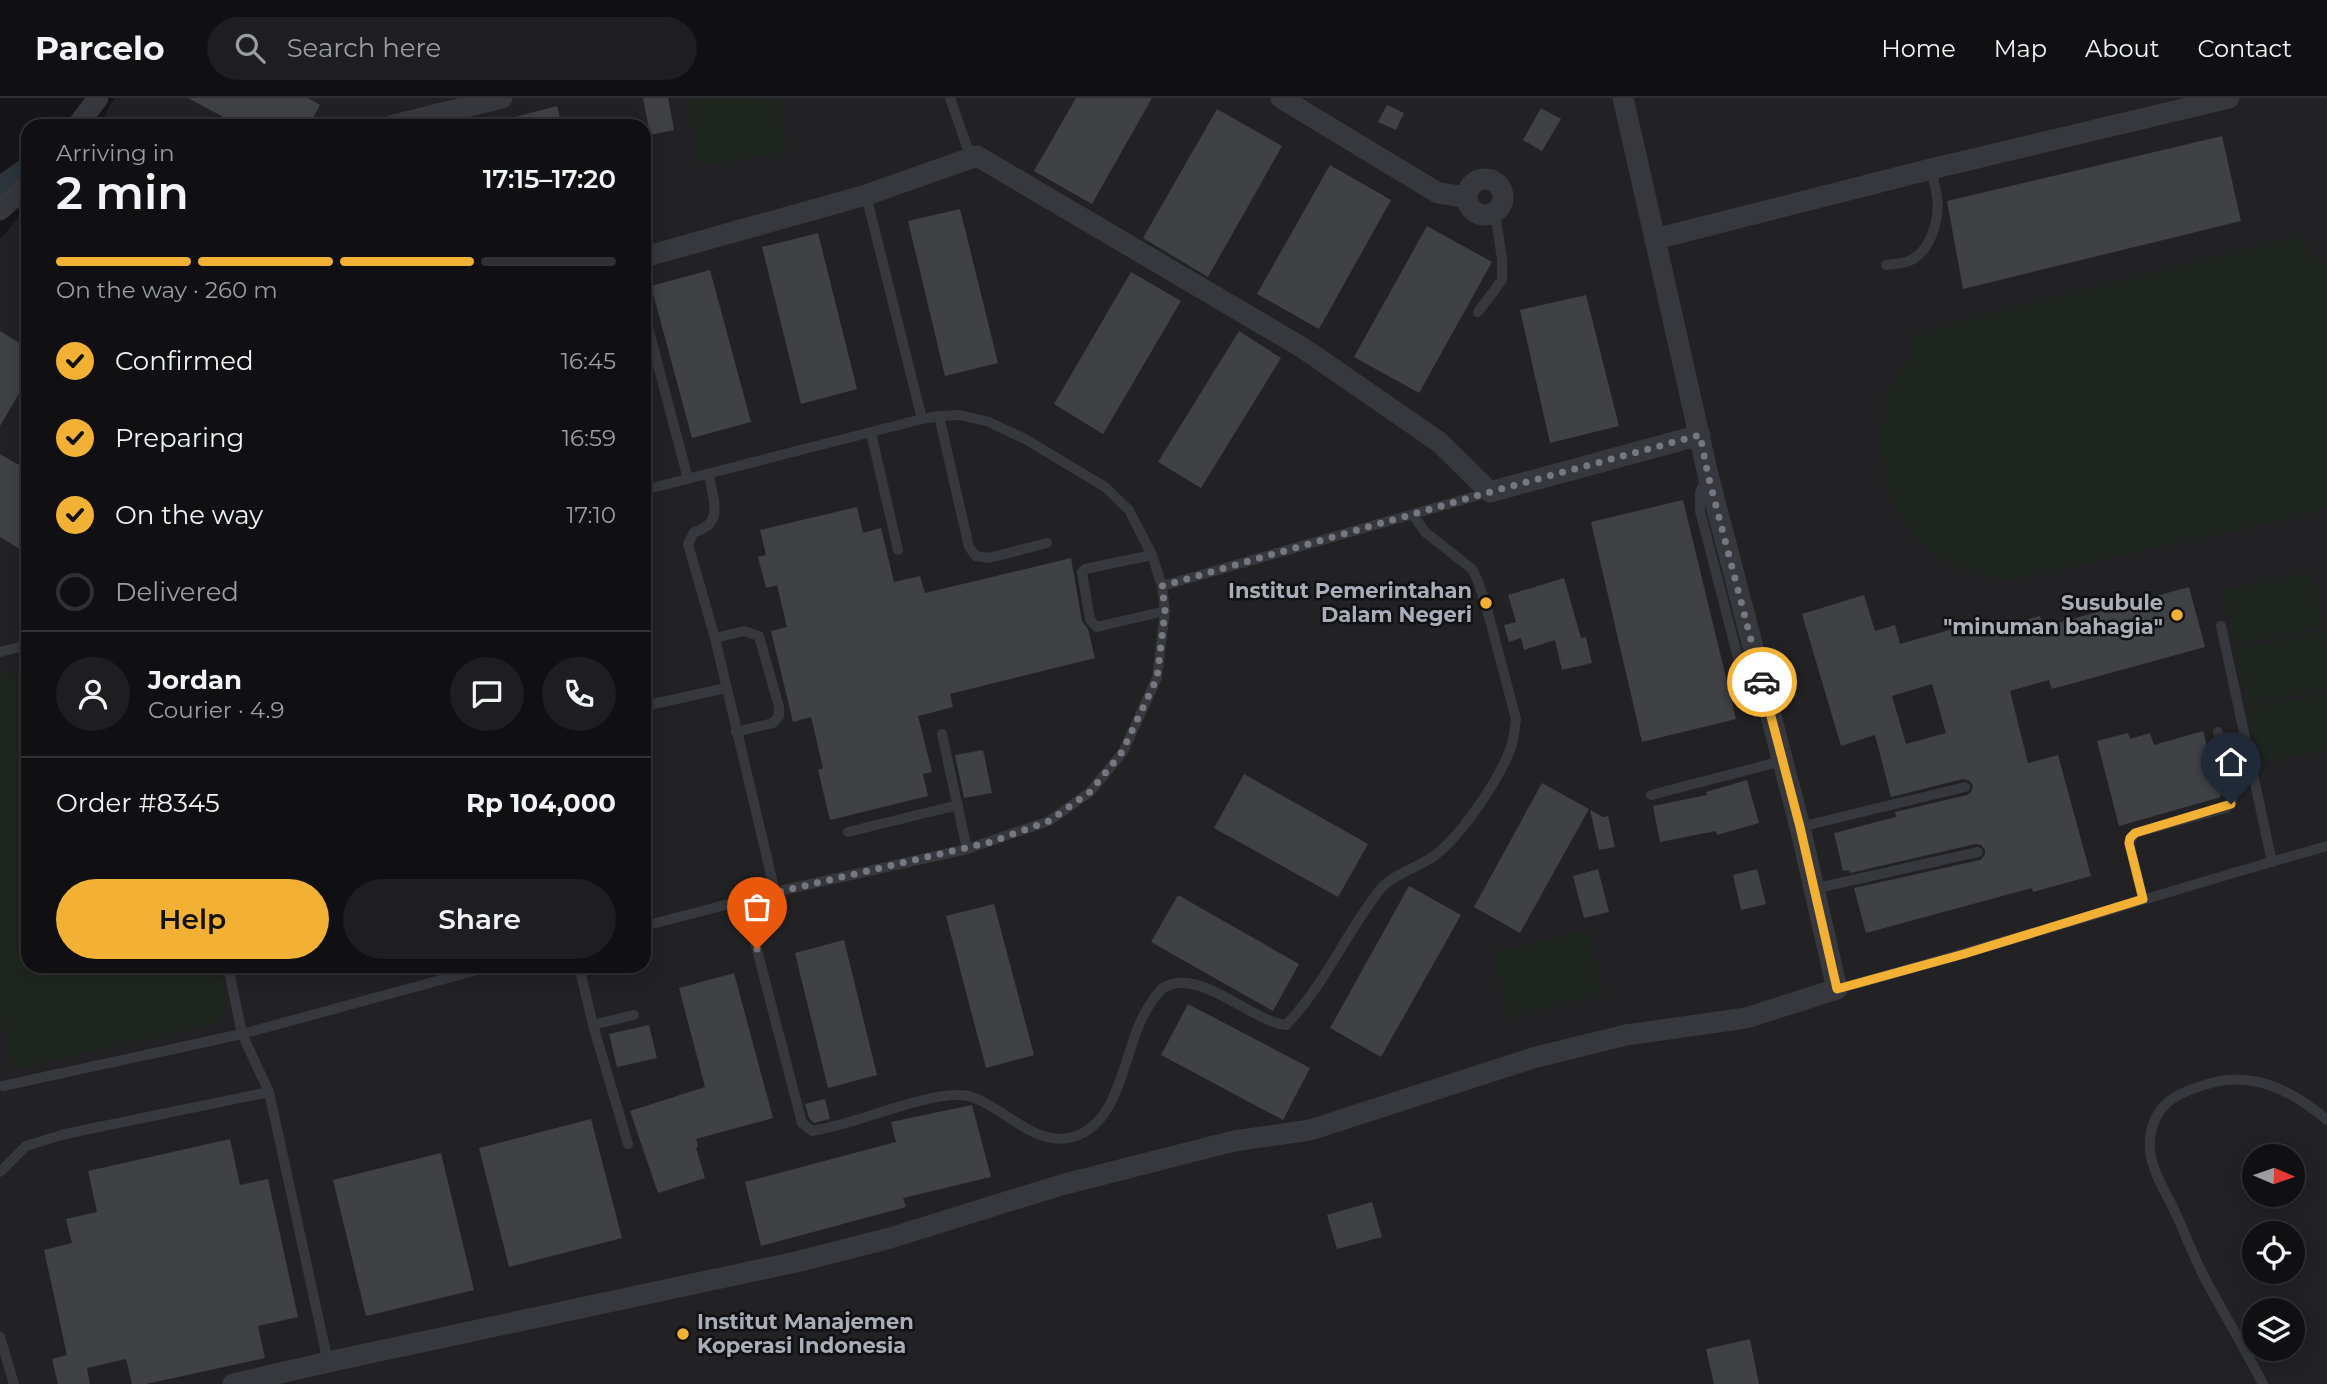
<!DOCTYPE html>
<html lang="en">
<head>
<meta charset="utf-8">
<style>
	body { margin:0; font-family:Montserrat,sans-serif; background:#1e1e20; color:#f1f3f6; height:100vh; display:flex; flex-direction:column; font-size:26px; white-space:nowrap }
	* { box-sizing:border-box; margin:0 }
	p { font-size:23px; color:#9c9d9f }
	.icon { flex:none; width:38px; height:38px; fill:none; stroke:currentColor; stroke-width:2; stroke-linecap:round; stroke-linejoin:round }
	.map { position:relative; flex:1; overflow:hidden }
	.drawer { position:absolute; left:21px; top:21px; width:630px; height:854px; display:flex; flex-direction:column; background:#101012; border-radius:21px; box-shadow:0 4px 18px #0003,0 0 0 2px #303032 }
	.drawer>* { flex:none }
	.needle { width:46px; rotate:92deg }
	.fabs { position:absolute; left:2242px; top:1046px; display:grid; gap:14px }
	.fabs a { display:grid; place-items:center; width:63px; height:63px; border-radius:50%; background:#101012; box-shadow:0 4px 18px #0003,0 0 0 2px #303032; font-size:35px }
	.pin { position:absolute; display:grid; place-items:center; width:60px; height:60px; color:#fff; margin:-72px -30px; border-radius:50% 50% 50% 0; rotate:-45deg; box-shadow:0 0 7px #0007 }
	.pin .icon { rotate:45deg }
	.courier { position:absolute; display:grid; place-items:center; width:70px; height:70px; margin:-35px; border:5px solid #f2b134; border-radius:50%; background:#fff; color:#222; box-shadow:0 2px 9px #0007 }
	.head em { font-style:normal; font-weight:600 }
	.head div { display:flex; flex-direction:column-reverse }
	.head { display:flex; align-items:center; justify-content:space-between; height:119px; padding:0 35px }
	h1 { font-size:46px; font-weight:600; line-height:52px }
	.bar { display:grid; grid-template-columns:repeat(4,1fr); gap:10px 7px; align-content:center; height:84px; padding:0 35px }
	.bar i { height:9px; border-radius:5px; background:#303032 }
	.bar .selected { background:#f2b134 }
	.bar p { grid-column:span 4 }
	.line { display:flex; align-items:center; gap:18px; padding:0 35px; border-top:2px solid #303032 }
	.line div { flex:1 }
	.round { display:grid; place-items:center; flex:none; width:74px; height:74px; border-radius:37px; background:#1e1e20 }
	ol { padding:0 35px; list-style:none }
	li { display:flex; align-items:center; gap:21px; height:77px }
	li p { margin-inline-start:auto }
	li .icon { padding:7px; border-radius:50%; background:#f2b134; color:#111; stroke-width:4 }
	li:last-child { color:#9c9d9f }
	li i { width:38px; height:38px; border:4px solid #303032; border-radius:50% }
	.primary-button { display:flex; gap:14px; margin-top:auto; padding:14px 35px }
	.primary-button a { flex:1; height:80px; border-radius:42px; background:#f2b134; color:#111; font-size:28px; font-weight:600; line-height:80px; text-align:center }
	.primary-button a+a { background:#1e1e20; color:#f1f3f6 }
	header { display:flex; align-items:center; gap:42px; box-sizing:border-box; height:98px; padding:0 35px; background:#101012; border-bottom:2px solid #303032 }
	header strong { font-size:33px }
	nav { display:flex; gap:38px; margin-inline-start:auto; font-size:24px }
	.search { width:490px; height:63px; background:#1e1e20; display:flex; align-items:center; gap:18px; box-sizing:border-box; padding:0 24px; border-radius:38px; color:#9c9d9f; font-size:26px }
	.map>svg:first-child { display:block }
</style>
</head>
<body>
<header>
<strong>Parcelo</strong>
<div class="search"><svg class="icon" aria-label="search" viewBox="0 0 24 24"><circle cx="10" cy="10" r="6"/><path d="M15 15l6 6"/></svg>Search here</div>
<nav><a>Home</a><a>Map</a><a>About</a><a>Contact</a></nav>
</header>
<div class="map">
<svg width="2327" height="1286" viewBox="0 0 2327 1286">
	<rect width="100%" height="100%" fill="#161618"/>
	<path fill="#222225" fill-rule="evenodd" d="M115,0H2327V1286H0V141L28,108V868H644V28H97ZM2254,1059H2292V1097H2254ZM2254,1136H2292V1174H2254ZM2254,1213H2292V1251H2254Z"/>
	<g fill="#1e261f">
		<polygon points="687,0 778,0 787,54 699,69"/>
		<path d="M2301,138L2311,157L2327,167V408L2315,415L2011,482C1980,478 1951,470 1927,450C1890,420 1877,368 1883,322C1884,314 1884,304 1887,296C1893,280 1902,268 1913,255L1909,237Z"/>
		<polygon points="2311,474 2323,529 2235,547 2223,492"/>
		<polygon points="2324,533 2327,548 2327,590 2247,607 2236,551"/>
		<path d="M28,571V868H218C222,887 233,910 217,925L13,972L0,912V578Z"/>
		<polygon points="2327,595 2327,652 2260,666 2248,611"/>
		<polygon points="1587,832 1603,897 1509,920 1493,855"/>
	</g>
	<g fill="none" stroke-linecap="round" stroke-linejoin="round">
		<polyline stroke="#2c353c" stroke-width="21" points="0,89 28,69"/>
	</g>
	<g fill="#404145" fill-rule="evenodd">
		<polygon points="188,0 308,0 320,7 309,28 240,28"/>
		<polygon points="643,0 668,0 674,32 650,37"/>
		<polygon points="1076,0 1152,0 1092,106 1034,73"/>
		<polygon points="1387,7 1404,15 1396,32 1378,24"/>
		<polygon points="557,8 562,28 503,28 503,22"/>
		<polygon points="1541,10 1561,21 1542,53 1523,42"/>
		<polygon points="1217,11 1282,48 1208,179 1143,140"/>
		<polygon points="2222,38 2241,123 1963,191 1947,103"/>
		<polygon points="1330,67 1391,102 1319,231 1257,196"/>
		<polygon points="960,111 998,265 945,278 908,123"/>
		<polygon points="1427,128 1492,164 1419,295 1354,259"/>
		<polygon points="818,135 857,291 801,306 762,149"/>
		<polygon points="710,172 751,324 692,340 651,188"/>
		<polygon points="1131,174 1181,203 1103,336 1054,306"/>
		<polygon points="1586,197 1619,328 1550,345 1520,212"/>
		<polygon points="0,233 28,250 28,280 0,328"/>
		<polygon points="1239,233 1281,260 1201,390 1158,364"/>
		<polygon points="0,356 28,372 28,456 0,439"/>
		<polygon points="1683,402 1736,621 1642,644 1591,424"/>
		<polygon points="857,409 863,435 881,430 894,484 920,478 925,495 1071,460 1082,523 1088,531 1095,560 950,596 953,609 918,618 932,674 923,676 928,698 830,722 818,672 823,670 811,619 793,624 771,533 787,529 777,487 766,490 758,459 766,457 760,432"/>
		<polygon points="1564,480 1581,540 1586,539 1592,565 1562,572 1555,542 1524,552 1521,540 1509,544 1504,527 1516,524 1508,497"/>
		<path d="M2189,489L2205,549L2052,591L2049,582L2010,593L2028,665L2058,657L2091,778L2033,794L2032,790L1866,835L1854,790L1980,762L1985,757V752L1981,747L1976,746L1850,775L1849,772L1843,773L1834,735L1896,719L1895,714L1967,697L1971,694L1973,688L1970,683L1963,681L1891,699L1875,637L1841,648L1802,516L1864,497L1875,533L1895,527L1900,546L1970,526L1973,537L2040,518L2043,529ZM1932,586L1946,635L1906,646L1892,598Z"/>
		<polygon points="2203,633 2221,699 2119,728 2097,643 2128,635 2130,641 2150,635 2154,647"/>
		<polygon points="983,652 992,695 964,700 955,657"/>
		<polygon points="1244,676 1368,746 1338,799 1214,730"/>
		<polygon points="1747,682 1759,725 1717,737 1716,733 1660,744 1653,708 1707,697 1706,694"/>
		<polygon points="1542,685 1589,711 1520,835 1474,809"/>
		<polygon points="1590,712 1603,719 1608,718 1615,749 1599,752"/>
		<polygon points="1598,771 1609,814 1584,820 1573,778"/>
		<polygon points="1757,771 1766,806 1741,812 1733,777"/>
		<polygon points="1409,788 1461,817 1381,959 1330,930"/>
		<polygon points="1178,797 1299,866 1273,913 1151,844"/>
		<polygon points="994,806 1034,957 986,970 946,818"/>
		<polygon points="844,842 877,977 828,990 795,855"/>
		<polygon points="734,875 773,1020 696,1041 698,1049 696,1050 705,1080 658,1095 630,1013 705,989 679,890"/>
		<polygon points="1188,906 1310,970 1283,1022 1161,957"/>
		<polygon points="649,927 657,960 617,969 609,936"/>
		<polygon points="825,1001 830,1021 814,1025 809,1020 805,1006"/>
		<polygon points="972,1007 991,1079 903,1100 906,1109 761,1148 745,1084 896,1044 891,1024"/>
		<polygon points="591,1021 622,1140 509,1169 479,1050"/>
		<polygon points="230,1041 240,1087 268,1081 298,1219 258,1228 265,1260 146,1286 132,1286 126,1261 87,1270 90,1286 58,1286 52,1261 67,1257 44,1152 72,1145 66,1121 97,1114 88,1073"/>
		<polygon points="441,1055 474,1192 366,1218 333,1082"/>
		<polygon points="1372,1104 1382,1139 1337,1151 1327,1117"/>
		<polygon points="1750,1241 1759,1286 1714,1286 1706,1251"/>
	</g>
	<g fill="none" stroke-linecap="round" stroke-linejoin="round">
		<g stroke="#37383d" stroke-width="10">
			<polyline points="950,0 971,60"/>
			<polyline points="866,97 922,321"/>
			<path d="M1886,167C1893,166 1902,166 1909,163C1931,154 1940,120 1937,99C1936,90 1933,80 1931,71"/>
			<polyline points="644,214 688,381"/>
			<polyline points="1478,214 1502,182 1502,161 1495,114"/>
			<polyline points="939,318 969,449 976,458 989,460 1047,445"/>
			<polyline points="871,335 898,452"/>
			<path d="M709,377C713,402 725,426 694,434L688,446L715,540L775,794"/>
			<polyline points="1707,380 1700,394 1700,413 1744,583"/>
			<polyline points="644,392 922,321 939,318 960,317 989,324 1027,342 1105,389 1129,412 1152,457 1162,488 1165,513 1157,580 1123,654 1090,694 1049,723 967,751 775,794 644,828"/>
			<polyline points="1152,457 1085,471 1082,474 1090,522 1097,529 1165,513"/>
			<polyline points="1162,488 1490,394"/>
			<polyline points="2221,528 2272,764"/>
			<polyline points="715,540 744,533 759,538 779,609 779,618 773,625 736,634"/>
			<polyline points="0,554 28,547"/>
			<polyline points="644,608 726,590"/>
			<polyline points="942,636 967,751"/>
			<polyline points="1651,697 1782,663"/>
			<polyline points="1800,729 1965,689"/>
			<polyline points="848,734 958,707"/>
			<polyline points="1813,791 1978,754"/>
			<polyline points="2143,801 2129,745 2135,735 2226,710 2231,706 2233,700 2218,634"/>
			<path d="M744,802L802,1025L812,1033C826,1030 840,1027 853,1023C881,1015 945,990 972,999C1005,1010 1036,1050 1073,1039C1126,1023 1122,942 1153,902C1156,898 1160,892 1163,890C1199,868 1250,923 1286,927C1324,888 1345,837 1378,794C1391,777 1414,771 1431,760C1459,742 1498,683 1510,652C1514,642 1515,631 1516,621L1486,507L1477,481L1472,471L1425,434L1413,417"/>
			<polyline points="579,868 593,927 628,1046"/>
			<path d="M1837,891C2001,847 2163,794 2327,748"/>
			<polyline points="593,927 634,917"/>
			<polyline points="3,988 242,936 228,868"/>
			<polyline points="0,1074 26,1048 65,1036 269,994"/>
			<polyline points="0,1239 14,1286"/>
			<polyline points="328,1264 269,994 242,936 492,868"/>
			<path d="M2263,1286C2246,1253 2227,1221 2209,1188C2196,1165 2187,1140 2176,1116C2166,1093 2147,1068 2150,1041C2154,1004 2179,994 2211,985C2255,973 2294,994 2327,1022"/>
		</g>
		<g stroke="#37383d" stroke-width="21">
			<polyline points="1281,0 1438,95 1466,99"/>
			<polyline points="1623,0 1655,141"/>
			<polyline points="77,28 98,0"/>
			<polyline points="390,28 502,0"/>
			<circle cx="1485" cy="99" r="18"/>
			<polyline points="0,112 28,86"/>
			<polyline points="644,159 866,97 977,58 1303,250 1439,344 1490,394 1700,337"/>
			<polyline points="233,1286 328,1264 796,1164 890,1140 1061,1087 1234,1043 1310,1032 1533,960 1626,937 1746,920 1837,891 1800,729 1708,377 1655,141 1931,71 2229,0"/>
		</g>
	</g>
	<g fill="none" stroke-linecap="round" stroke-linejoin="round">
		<polyline stroke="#757880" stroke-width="7" stroke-dasharray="0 12.6" points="757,851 744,802 991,744 1049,723 1090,694 1122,654 1157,580 1165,513 1162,488 1490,394 1700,337 1708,377 1762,584"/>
		<polyline stroke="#f2b134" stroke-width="9" points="1762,584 1800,729 1837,891 1964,856 2143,801 2129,745 2130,740 2135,735 2231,706"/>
	</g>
	<g fill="#f2b134" stroke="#111113" stroke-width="2.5">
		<circle cx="1486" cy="505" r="7"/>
		<circle cx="2177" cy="517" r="7"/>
		<circle cx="683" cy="1236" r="7"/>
	</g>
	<g text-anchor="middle" stroke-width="5" stroke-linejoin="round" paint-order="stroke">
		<g font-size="21" font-weight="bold" fill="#a8adb8" stroke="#111113" text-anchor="end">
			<text x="1472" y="500">Institut Pemerintahan<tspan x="1472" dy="24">Dalam Negeri</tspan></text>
			<text x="2163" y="512">Susubule<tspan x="2163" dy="24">"minuman bahagia"</tspan></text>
			<text x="697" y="1231" text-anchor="start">Institut Manajemen<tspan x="697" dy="24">Koperasi Indonesia</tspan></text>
		</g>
	</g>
</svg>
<div class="fabs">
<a><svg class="needle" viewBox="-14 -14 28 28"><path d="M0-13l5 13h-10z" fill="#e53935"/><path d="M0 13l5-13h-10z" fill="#9c9d9f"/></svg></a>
<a><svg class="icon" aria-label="locate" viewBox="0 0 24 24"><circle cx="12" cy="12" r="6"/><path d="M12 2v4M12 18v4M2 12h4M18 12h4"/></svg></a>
<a><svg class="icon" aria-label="layers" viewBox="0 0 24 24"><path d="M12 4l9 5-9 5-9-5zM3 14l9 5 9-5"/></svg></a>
</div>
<div class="pin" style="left:757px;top:851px;background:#ea580c"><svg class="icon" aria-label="bag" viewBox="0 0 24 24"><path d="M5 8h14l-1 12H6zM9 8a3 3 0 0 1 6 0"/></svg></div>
<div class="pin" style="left:2231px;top:706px;background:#1f2937"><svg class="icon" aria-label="home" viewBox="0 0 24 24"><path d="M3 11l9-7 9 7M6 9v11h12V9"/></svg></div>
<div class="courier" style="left:1762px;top:584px"><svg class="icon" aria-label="car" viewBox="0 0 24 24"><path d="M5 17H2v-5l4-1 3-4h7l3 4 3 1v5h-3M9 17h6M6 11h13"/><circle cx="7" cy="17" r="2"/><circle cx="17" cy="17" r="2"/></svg></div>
<section class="drawer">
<div class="head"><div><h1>2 min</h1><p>Arriving in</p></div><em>17:15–17:20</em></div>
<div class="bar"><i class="selected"></i><i class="selected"></i><i class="selected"></i><i></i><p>On the way · 260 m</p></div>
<ol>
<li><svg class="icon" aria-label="check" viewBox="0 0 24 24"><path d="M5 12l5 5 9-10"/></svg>Confirmed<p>16:45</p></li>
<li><svg class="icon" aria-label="check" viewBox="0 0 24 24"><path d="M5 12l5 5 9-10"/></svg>Preparing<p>16:59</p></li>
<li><svg class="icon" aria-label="check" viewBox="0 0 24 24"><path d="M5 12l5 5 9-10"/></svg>On the way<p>17:10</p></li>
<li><i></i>Delivered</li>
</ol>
<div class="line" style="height:126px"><a class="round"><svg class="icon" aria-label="person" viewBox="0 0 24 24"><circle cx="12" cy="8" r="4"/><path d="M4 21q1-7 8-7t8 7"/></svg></a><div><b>Jordan</b><p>Courier · 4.9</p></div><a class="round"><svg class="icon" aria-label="chat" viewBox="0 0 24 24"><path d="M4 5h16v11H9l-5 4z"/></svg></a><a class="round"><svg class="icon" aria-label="phone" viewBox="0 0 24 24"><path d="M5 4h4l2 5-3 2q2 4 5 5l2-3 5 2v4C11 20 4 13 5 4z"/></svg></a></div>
<div class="line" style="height:91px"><div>Order #8345</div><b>Rp 104,000</b></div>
<div class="primary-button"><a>Help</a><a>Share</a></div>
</section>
</div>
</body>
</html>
